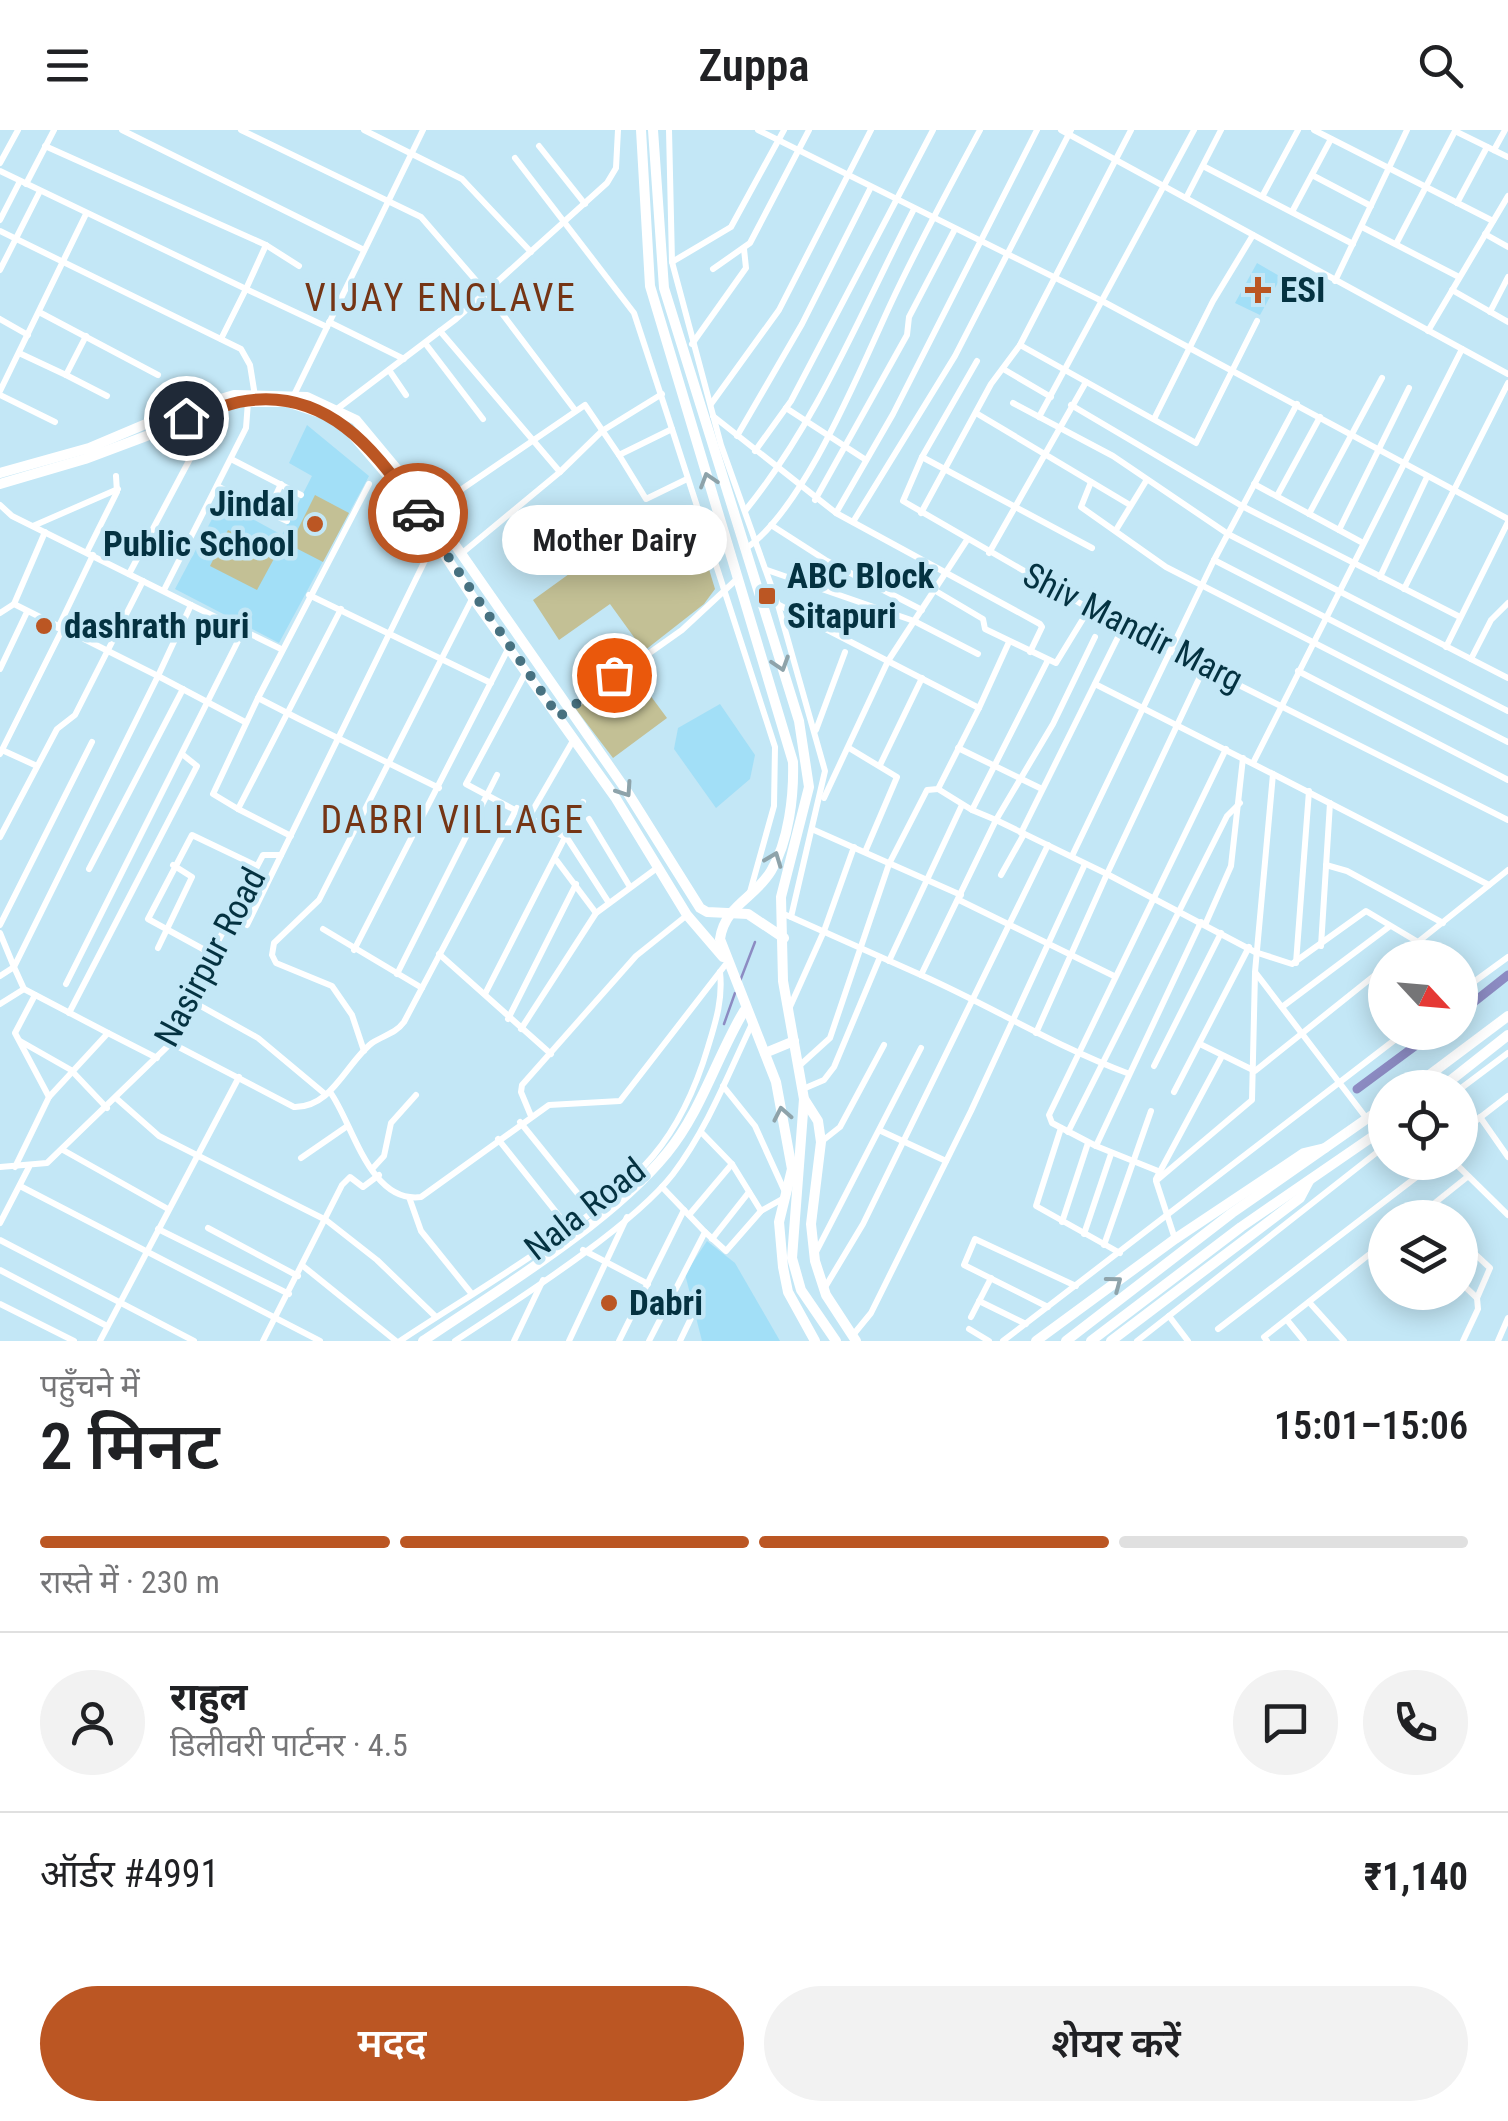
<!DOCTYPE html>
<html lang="hi">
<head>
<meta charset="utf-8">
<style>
	body { margin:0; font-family:"Roboto Condensed","Noto Sans Devanagari",sans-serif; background:#f2f2f2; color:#202124; height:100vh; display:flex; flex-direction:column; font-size:38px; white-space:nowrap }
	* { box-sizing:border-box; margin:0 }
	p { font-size:32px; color:#757577 }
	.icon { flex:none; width:55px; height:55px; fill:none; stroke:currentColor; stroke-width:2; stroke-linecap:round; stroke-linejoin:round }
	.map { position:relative; height:1211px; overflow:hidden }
	.drawer { display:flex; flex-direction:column; background:#fff; flex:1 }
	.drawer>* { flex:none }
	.needle { width:65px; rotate:116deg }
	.controls { position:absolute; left:1368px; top:810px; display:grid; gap:20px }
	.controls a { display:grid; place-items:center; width:110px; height:110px; border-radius:50%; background:#fff; box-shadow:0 5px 25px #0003; font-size:50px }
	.pin { position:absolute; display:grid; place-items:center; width:85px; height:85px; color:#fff; margin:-42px; border:5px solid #fff; border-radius:50%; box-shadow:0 2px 10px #0007 }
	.courier { position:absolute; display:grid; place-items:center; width:100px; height:100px; margin:-50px; border:8px solid #bb5623; border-radius:50%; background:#fff; color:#222; box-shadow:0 2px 12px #0007 }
	.bubble { position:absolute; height:70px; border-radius:35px; background:#fff; box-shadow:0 5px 25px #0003; font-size:32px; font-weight:600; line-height:70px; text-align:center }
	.headline em { font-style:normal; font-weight:600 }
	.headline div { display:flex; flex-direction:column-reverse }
	.headline { display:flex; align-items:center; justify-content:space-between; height:170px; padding:0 40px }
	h1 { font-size:65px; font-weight:600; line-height:75px }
	.bar { display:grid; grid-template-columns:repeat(4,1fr); gap:15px 10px; align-content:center; height:120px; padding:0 40px }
	.bar i { height:12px; border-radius:8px; background:#e0e0e0 }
	.bar .on { background:#bb5623 }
	.bar p { grid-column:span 4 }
	.line { display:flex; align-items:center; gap:25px; padding:0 40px; border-top:2px solid #e0e0e0 }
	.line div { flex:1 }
	.round { display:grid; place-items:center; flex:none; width:105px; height:105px; border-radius:52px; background:#f2f2f2 }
	.primary-button { display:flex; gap:20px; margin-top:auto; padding:20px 40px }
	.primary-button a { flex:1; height:115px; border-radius:60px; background:#bb5623; color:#fff; font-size:40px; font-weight:600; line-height:115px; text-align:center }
	.primary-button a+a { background:#f2f2f2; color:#202124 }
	header { display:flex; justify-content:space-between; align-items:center; height:130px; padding:0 40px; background:#fff; font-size:45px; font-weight:600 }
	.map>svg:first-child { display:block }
</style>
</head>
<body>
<header><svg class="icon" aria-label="menu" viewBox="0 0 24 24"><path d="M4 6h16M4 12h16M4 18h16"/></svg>Zuppa<svg class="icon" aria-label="search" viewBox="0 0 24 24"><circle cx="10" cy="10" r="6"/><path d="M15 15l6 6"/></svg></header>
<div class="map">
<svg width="1508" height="1211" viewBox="0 0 1508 1211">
	<rect width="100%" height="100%" fill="#c3e7f6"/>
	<g fill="#a2dff7">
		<polygon points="1257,133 1281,147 1260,185 1235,173"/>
		<polygon points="307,295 369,346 279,513 175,459 221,372 282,405 312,346 289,333"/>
		<polygon points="720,574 755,625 750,649 716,678 674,619 678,598"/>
		<polygon points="707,1111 735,1133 780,1211 702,1211 685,1144"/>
	</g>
	<g fill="#c3c095">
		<polygon points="315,365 349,383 323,432 290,415"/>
		<polygon points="642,379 661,412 696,396 715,459 704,474 644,521 610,474 559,510 533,470 587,431"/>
		<polygon points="228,400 276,425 257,460 210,436"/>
		<polygon points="630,538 667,588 613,628 575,578 600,559 613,576 626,566 614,550"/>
	</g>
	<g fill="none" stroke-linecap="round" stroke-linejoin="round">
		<g stroke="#8c8bc2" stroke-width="2.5">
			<polyline points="740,851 755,812"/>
			<polyline points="724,894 735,863"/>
		</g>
		<g stroke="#8c8bc2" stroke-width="9">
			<polyline points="1460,883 1508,845"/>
			<polyline points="1357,959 1434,902"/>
		</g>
		<g stroke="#fff" stroke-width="6">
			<polyline points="122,0 364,120"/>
			<polyline points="241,0 421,87 485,161 575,280"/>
			<polyline points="364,0 462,49 531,122"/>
			<polyline points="669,0 672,132 721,315 778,475 825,641 791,787 781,783"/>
			<polyline points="758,0 1104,172 1508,389"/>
			<polyline points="1061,0 1508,244"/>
			<polyline points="1314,0 1493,91"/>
			<polyline points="1455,1 1508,27"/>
			<polyline points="45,16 266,115 299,136"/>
			<polyline points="539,16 585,74"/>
			<polyline points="1494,20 1505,0"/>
			<polyline points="515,28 634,183 672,299"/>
			<polyline points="0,33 18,0"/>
			<polyline points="1203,36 1353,114"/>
			<polyline points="0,41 246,159 221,209"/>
			<polyline points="1312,45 1371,76"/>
			<polyline points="26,54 54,0"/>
			<polyline points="1263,65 1298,0"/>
			<polyline points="1186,68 1221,0"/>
			<polyline points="1457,73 1487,17"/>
			<polyline points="1293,80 1331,9"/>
			<polyline points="0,90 20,51"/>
			<polyline points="1362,97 1459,147"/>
			<polyline points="0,101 241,219 250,235 255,266"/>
			<polyline points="1485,104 1508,117"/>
			<polyline points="1396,114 1455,1"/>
			<polyline points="266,115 246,159 327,197"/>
			<polyline points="672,132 731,97 784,0"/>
			<polyline points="713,139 750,113 809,0"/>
			<polyline points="0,140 40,61"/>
			<polyline points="1335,151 1407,0"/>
			<polyline points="1452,160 1508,192"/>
			<polyline points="39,182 158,245"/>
			<polyline points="1490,182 1508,147"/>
			<polyline points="0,189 28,205"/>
			<polyline points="329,192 404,229"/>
			<polyline points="440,201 560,342 461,424"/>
			<polyline points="1428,201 1508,66"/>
			<polyline points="425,213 483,289"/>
			<polyline points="692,214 746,138 744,119"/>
			<polyline points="1020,215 1196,313 1257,191"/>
			<polyline points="19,223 66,245 86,206"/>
			<polyline points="977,231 922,327 903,371 1111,491 1508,690"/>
			<polyline points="389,240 406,265"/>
			<polyline points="1005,240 1051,267"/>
			<polyline points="66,245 107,266"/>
			<polyline points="0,261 86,84"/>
			<polyline points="0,265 55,292"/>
			<polyline points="294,265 423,0"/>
			<polyline points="1013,273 1113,326 1228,404 1508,548"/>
			<polyline points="711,274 779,180 871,0"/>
			<polyline points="1071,275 1242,376 1460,487"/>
			<polyline points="786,278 866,330"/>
			<polyline points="337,279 456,189 607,53 616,38 618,0"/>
			<polyline points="976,283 1130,375"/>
			<polyline points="713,286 836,383 1040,494 1042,497 1030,522"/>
			<polyline points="1039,287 1194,0"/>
			<polyline points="1154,289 1213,171 1253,105"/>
			<polyline points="737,306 802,194 871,57"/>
			<polyline points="755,321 791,271 933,0"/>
			<polyline points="619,325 646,369 685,350"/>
			<polyline points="922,327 1092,418"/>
			<polyline points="231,329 301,365"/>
			<polyline points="560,342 602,301 662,264"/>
			<polyline points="1091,352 1081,377 1166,437 1508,612"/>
			<polyline points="281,354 268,382 287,391"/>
			<polyline points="1254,354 1363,413"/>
			<polyline points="217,356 268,382"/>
			<polyline points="1277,366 1320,287"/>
			<polyline points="815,370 907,205 909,187 955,99"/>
			<polyline points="427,374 443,372 585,275 619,325 672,299 775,617 774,676 750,762"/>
			<polyline points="0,375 12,386 191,475 158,546 14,474 0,483"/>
			<path d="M745,381C818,291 861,182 914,79"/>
			<polyline points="836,383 893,284 1037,0"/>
			<polyline points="921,383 991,254 1020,215 1131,0"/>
			<polyline points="1309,384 1382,248"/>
			<polyline points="853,392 955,226 1071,0"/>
			<polyline points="771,395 827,431 922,480"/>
			<polyline points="33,396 118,359"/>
			<polyline points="1116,400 1146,351"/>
			<polyline points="1339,400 1409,258"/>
			<path d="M745,419C805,379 861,237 892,171C919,113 950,56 980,0"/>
			<polyline points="87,422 117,362 116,346"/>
			<polyline points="989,423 1086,252"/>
			<polyline points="1214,430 1508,581"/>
			<polyline points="767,440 914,491 978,524"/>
			<polyline points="129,444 200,310 197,285"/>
			<polyline points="1380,447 1427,347"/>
			<polyline points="1404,459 1508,253"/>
			<polyline points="164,460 246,298 248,272"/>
			<polyline points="934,460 983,489 985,499 1056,533 1089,479"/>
			<polyline points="309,465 491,553"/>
			<polyline points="14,474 45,402"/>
			<polyline points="191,475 281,519"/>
			<polyline points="779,475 979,578 938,659 927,660 889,734 830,908 798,937"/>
			<polyline points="341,479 238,679 213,664 258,568 299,589 439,658"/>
			<polyline points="58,498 93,425"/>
			<polyline points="1446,517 1508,392"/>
			<polyline points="1471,529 1491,490 1508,473"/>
			<polyline points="1205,536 1107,744 1255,822 1292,834 1366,781 1418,812"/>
			<polyline points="0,539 27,482"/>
			<polyline points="1298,541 1508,650"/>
			<polyline points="526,542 466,654 567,708 609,773"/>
			<polyline points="1095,554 1273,644 1255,842 1367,989"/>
			<polyline points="258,568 369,354"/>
			<polyline points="979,578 1009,512"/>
			<polyline points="559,587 682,500 738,448"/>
			<polyline points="816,600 845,522"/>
			<polyline points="849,618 897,647 865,722"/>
			<polyline points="958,618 1042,659"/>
			<polyline points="2,620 37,636"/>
			<polyline points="0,624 62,500"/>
			<polyline points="1253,633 1462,219"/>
			<polyline points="880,635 922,548"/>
			<polyline points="1273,644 1489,755"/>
			<polyline points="938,659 972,680"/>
			<polyline points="824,668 888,531 967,410"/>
			<polyline points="238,679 291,706"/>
			<polyline points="530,685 574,609"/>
			<polyline points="589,689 630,757"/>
			<polyline points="814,700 961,765"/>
			<polyline points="1021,703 1123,497"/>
			<polyline points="0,707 57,599 75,585 143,451"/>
			<polyline points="1072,726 1214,430 1297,274"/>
			<polyline points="557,731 596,783"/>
			<polyline points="1326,735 1347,741 1443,793"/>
			<polyline points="89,739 183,559"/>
			<polyline points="1001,745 1024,704"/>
			<polyline points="959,770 1114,846"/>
			<polyline points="791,787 921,845 996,690 972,680 1048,530"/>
			<polyline points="1201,792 1096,1016 1052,993 1049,985 1226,619"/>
			<polyline points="0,795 92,612"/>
			<polyline points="247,795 434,412"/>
			<polyline points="1205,795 1231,736 1243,628"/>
			<polyline points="323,799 422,858"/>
			<polyline points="0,803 14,837 158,546 245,592"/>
			<polyline points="1321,816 1330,673"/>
			<polyline points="158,818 192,747 173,735"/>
			<polyline points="354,820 508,519"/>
			<polyline points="212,824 148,789 192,705 257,736"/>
			<polyline points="439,824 551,924"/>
			<polyline points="1398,828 1508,740"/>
			<polyline points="889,831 962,675"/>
			<polyline points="1296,833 1309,661"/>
			<polyline points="397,844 497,645"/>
			<path d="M921,845C991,876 1055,916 1127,943"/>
			<polyline points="0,846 14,837 24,859 0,874"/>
			<polyline points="66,854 243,501"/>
			<polyline points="1460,862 1508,827"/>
			<polyline points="485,864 583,672"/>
			<polyline points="35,865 15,903 49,967"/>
			<polyline points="188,869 258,908 325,964"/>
			<polyline points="1282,877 1390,796"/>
			<polyline points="789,879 824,801 854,717"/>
			<polyline points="69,883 197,636 182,624"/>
			<polyline points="508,889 576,754"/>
			<polyline points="521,899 596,783 657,738"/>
			<polyline points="108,903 157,928"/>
			<polyline points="1036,903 1107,744 996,690 1053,594 1095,507"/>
			<polyline points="20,911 71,940 107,978"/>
			<path d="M171,913L294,977C332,978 346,933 372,913C384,905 395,904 404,892L517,678"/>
			<polyline points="1200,914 1255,941 1385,837"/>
			<polyline points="364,921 352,885 332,856 276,833 272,825 274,813 319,770 472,469"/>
			<polyline points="1154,936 1221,803"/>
			<polyline points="723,956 755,996 785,1062"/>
			<polyline points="803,959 824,950 834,937 880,827"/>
			<polyline points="1460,959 1508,923"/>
			<path d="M330,962C352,991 369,1074 421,1067L549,975L620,971L726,834"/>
			<polyline points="1174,962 1249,817"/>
			<polyline points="117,969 159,1006 326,1090 377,1130 436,1187"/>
			<polyline points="531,986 521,962 522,955 636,826 686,786"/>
			<polyline points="1480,987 1508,1027"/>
			<polyline points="520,992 591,1080"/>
			<polyline points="1061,998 1036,1076 1120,1123"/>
			<polyline points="881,1001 946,1031"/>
			<polyline points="1068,1002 1227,686 1240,673"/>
			<polyline points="702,1003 732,1034 761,1081"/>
			<polyline points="1460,1003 1508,966"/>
			<polyline points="498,1009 568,1097"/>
			<polyline points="821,1012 840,997 884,915"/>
			<polyline points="1096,1016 1158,1041"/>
			<polyline points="63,1020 168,1079"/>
			<polyline points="301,1028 346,997"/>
			<polyline points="1454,1032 1508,1085"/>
			<polyline points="0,1037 47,1033 171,913 188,869 263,725 281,725"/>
			<polyline points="15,1037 49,967 108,903 24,859"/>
			<polyline points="373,1038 384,1026 391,993 416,965"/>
			<polyline points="1156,1049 1222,926"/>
			<polyline points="20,1056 320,1211"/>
			<polyline points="409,1067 421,1101 471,1163"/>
			<polyline points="1430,1076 1440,1088"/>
			<polyline points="689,1085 732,1034"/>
			<polyline points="1416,1088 1466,1048"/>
			<polyline points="1062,1092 1088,1013"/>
			<polyline points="0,1093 29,1037"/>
			<polyline points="208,1098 298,1146"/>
			<polyline points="158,1099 289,1164"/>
			<polyline points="1378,1100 1385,1108"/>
			<polyline points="705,1102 726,1121 761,1081 784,1068"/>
			<polyline points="1084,1104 1111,1024"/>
			<polyline points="712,1109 749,1062"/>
			<polyline points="1175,1109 1156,1051 1252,970 1255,843"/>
			<polyline points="0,1110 194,1211"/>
			<polyline points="1460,1110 1490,1138 1477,1168"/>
			<polyline points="1104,1115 1151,981"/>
			<polyline points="583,1120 648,1154"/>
			<polyline points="814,1126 921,918"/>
			<polyline points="303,1136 396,1211"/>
			<polyline points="0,1140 107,1196"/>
			<polyline points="1460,1152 1477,1168 1478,1179 1463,1211"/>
			<polyline points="824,1159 863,1094 1048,715"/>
			<polyline points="979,1171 1026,1194"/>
			<polyline points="1309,1172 1344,1211"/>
			<polyline points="0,1174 74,1211"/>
			<polyline points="1048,1177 964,1135 975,1109 1076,1156"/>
			<polyline points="1169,1186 1188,1211"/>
			<polyline points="971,1187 991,1148"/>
			<polyline points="1287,1190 1304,1211"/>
			<polyline points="969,1199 989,1211"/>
			<polyline points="1218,1199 1436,1032"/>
			<polyline points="853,1205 871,1183 971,981 1085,734"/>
			<polyline points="100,1211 239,947"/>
			<polyline points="263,1211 342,1055 350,1047 363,1057 379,1045"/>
			<path d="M400,1211C475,1161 597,1092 653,1026C679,995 697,954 708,917C716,891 723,869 720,842"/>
			<path d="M455,1211C514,1172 631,1098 673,1044C707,999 727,947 751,896"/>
			<polyline points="514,1211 543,1150"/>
			<polyline points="569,1211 627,1087"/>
			<polyline points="619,1211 684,1080"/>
			<polyline points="649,1211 705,1102 662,1057"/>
			<polyline points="680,1211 693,1184"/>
			<polyline points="1003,1211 1405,902"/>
			<polyline points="1137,1211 1385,1016"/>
			<polyline points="1267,1211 1264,1207 1385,1112"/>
			<polyline points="1498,1211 1508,1188"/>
		</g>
		<g stroke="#fff" stroke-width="10">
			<path d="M423,1211C498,1160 610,1093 667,1023C701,982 717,926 744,881"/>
			<polyline points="1036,1211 1175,1109 1304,1023 1325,1018"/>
			<polyline points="1111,1211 1300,1068 1309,1051"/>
		</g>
		<g stroke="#fff" stroke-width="10">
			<path d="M641,0L650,156L793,632C794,665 789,711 771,741C755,768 725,775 720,809L776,952L792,1039L779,1092L783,1137L788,1162L815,1211"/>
			<polyline points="653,0 664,158 799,591 809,657 781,767 783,851 804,969 818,991 821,1012 811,1094 815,1131 826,1165 856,1211"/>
			<polyline points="0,343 89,318 167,285 234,265 307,267 356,290 430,379 626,660 700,778 707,782 748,784 784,808"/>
			<polyline points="0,354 85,329 237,272 287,272 339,289 408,369 473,468 615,667 687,785 723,827"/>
			<polyline points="765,923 794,911"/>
			<polyline points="1412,958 1508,886"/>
			<polyline points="1441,958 1508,905"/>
			<polyline points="804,969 792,1128 801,1160 836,1211"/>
			<polyline points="1066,1211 1232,1083 1385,976"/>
			<polyline points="1091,1211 1241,1097 1385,998"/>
		</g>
	</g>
	<defs><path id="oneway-chevron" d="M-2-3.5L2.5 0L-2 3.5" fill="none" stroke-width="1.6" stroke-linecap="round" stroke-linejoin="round" transform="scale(2.5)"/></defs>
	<g stroke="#8ea3aa">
		<use href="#oneway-chevron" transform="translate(708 350) rotate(-107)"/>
		<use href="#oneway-chevron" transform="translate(781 534) rotate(72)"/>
		<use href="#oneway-chevron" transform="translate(625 660) rotate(56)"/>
		<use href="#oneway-chevron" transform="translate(774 729) rotate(-69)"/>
		<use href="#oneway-chevron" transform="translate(782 984) rotate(-101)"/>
		<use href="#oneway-chevron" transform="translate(1115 1153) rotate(-37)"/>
	</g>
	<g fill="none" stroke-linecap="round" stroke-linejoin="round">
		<polyline stroke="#477180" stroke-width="10" stroke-dasharray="0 18" points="418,383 559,587 614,545"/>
		<path stroke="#bb5623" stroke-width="12" d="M186,288C204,283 221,276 239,272C324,255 377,319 418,383"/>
	</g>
	<g fill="#bb5623" stroke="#c3e7f6" stroke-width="4">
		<path d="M1253 145h10v10h10v10h-10v10h-10v-10h-10v-10h10z"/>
		<circle cx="315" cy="394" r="10"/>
		<rect x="757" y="456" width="20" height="20" rx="5"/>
		<circle cx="44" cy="496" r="10"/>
		<circle cx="609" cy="1173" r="10"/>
	</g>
	<g text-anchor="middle" stroke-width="9" stroke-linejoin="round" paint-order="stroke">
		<g font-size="35" font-weight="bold" fill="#043241" stroke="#c3e7f6" text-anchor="start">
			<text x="1280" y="172">ESI</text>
			<text x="295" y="386" text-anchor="end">Jindal<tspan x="295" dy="40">Public School</tspan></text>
			<text x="787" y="458">ABC Block<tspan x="787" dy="40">Sitapuri</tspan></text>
			<text x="64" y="508">dashrath puri</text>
			<text x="629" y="1185">Dabri</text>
		</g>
		<g font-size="35" fill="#043241" stroke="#c3e7f6">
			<text transform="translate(1133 497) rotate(27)" y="12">Shiv Mandir Marg</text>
			<text transform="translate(210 827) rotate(-62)" y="12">Nasirpur Road</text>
			<text transform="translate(585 1079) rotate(-38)" y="12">Nala Road</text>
		</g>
		<g font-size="38" letter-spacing="2.5" fill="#753515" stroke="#c3e7f6">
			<text x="441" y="181">VIJAY ENCLAVE</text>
			<text x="453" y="703">DABRI VILLAGE</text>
		</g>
	</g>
</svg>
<div class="controls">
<a><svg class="needle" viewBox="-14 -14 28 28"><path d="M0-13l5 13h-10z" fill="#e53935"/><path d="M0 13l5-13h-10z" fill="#757577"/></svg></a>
<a><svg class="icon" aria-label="locate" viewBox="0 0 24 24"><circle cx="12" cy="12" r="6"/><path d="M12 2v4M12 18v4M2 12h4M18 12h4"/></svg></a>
<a><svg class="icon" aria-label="layers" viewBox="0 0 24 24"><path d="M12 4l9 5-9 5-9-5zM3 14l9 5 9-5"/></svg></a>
</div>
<div class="pin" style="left:614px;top:545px;background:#ea580c"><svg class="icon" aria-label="bag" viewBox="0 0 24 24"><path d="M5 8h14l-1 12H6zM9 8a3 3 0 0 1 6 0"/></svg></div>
<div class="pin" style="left:186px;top:288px;background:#1f2937"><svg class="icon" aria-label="home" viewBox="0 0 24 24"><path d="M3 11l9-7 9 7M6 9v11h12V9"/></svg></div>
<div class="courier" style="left:418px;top:383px"><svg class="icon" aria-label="car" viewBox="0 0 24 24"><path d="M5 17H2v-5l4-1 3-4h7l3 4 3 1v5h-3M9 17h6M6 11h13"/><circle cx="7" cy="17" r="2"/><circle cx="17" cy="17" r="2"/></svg></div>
<div class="bubble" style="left:502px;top:375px;width:225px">Mother Dairy</div>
</div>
<section class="drawer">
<div class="headline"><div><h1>2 मिनट</h1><p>पहुँचने में</p></div><em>15:01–15:06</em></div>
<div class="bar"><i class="on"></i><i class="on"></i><i class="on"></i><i></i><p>रास्ते में · 230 m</p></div>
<div class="line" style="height:180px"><a class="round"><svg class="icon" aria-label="person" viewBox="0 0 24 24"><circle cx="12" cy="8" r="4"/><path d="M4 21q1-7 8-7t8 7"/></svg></a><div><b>राहुल</b><p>डिलीवरी पार्टनर · 4.5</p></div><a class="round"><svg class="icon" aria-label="chat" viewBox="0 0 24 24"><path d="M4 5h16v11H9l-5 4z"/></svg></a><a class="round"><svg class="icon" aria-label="phone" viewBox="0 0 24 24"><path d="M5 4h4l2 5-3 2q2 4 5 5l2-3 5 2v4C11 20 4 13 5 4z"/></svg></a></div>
<div class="line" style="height:130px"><div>ऑर्डर #4991</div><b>₹1,140</b></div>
<div class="primary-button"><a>मदद</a><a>शेयर करें</a></div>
</section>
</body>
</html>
